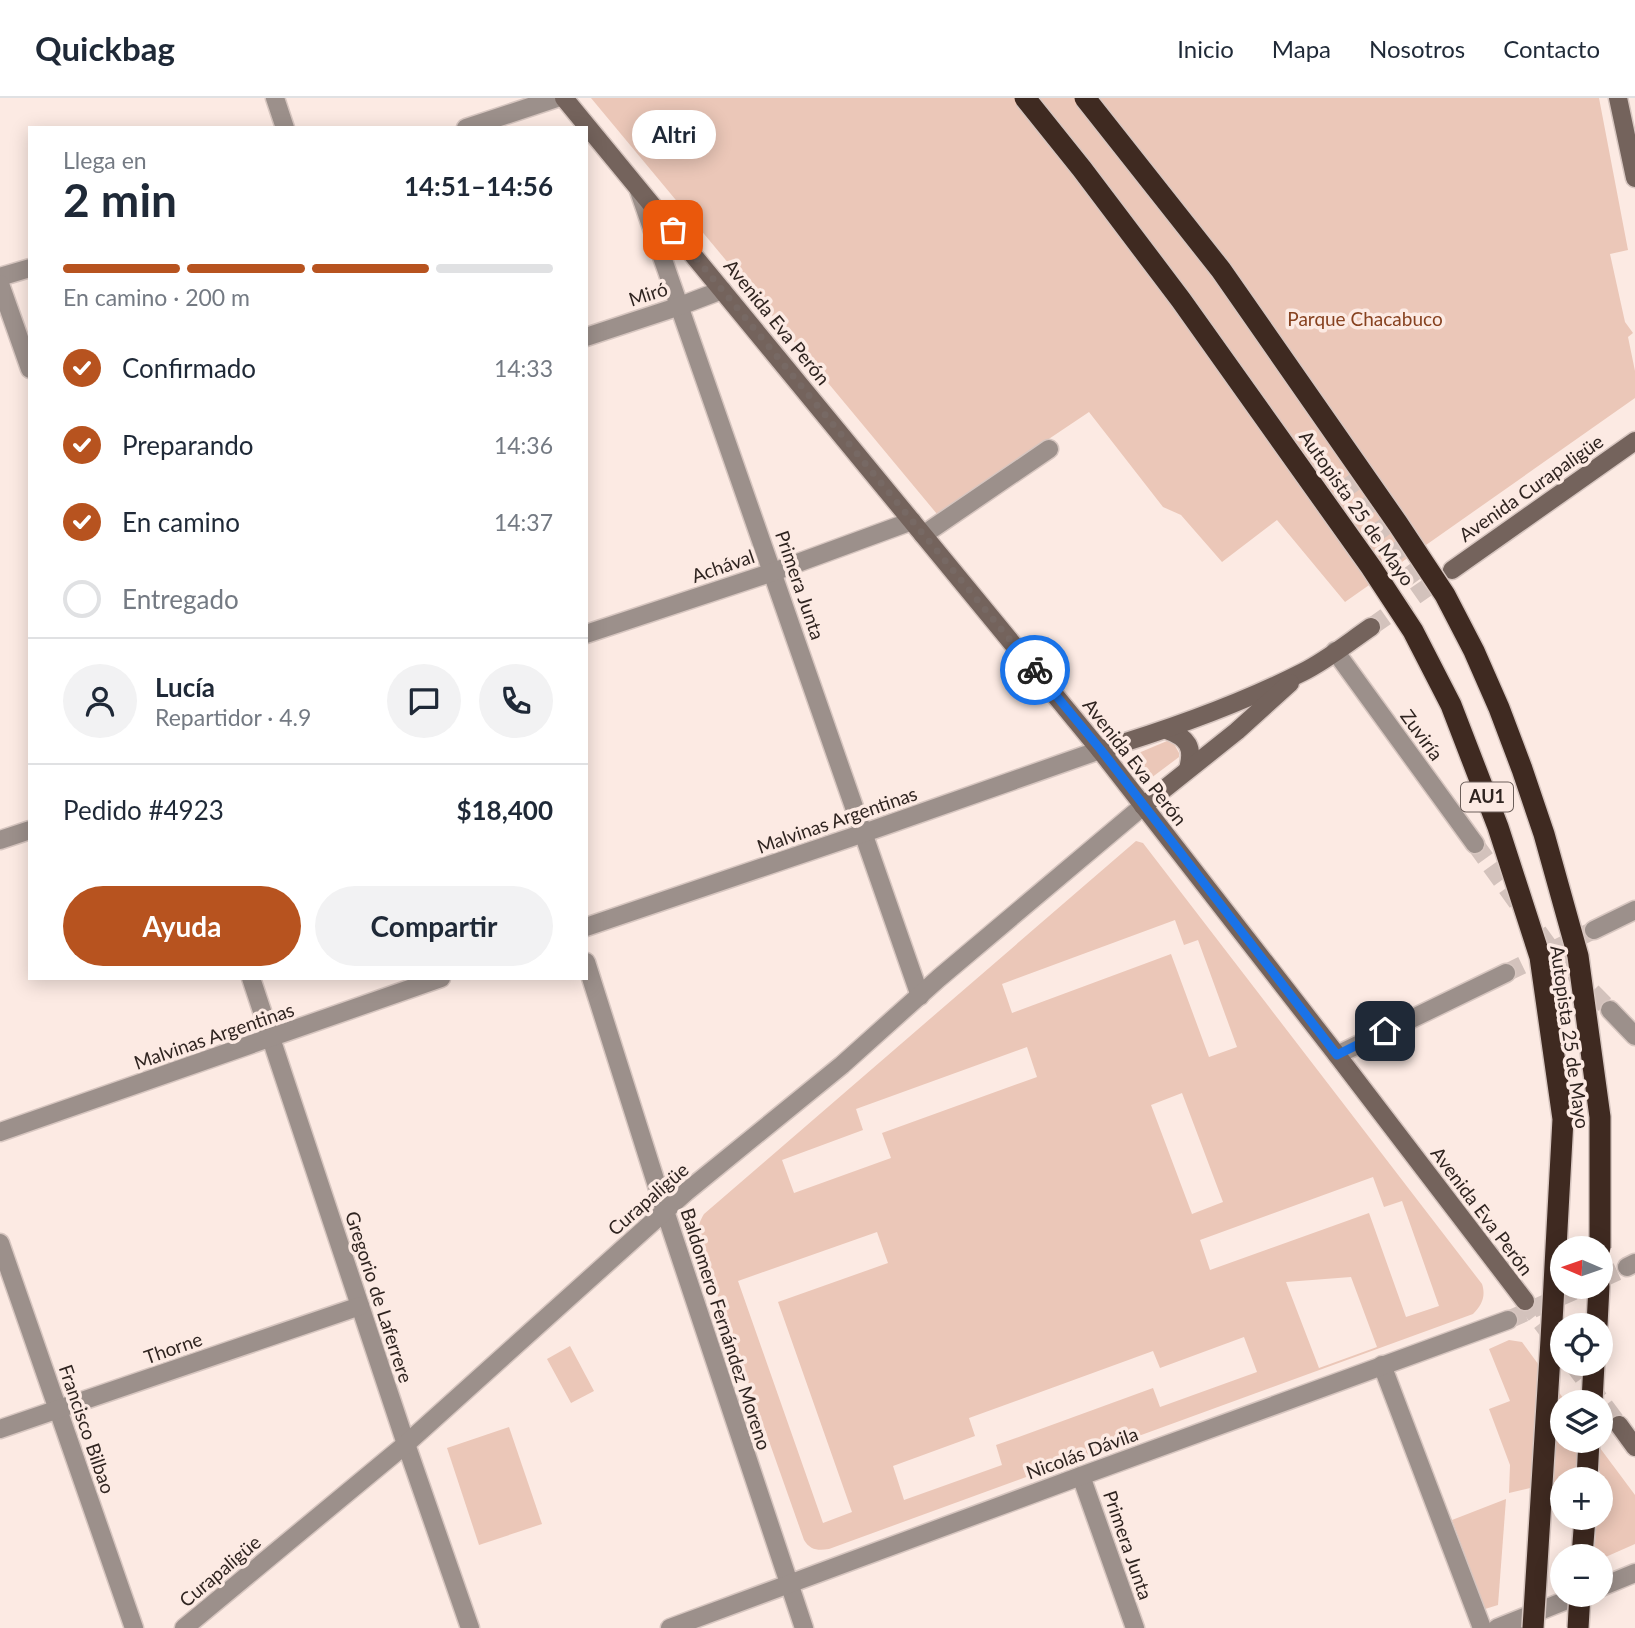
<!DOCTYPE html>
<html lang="es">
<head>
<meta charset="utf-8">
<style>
	body { margin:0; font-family:Lato,sans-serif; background:#f2f2f3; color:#1f2937; height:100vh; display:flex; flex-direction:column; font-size:26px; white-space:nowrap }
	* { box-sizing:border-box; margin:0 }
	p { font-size:23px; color:#747a83 }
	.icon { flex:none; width:38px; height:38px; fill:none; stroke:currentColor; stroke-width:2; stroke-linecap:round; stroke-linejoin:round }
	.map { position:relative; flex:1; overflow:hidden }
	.details { position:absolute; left:28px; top:28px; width:560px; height:854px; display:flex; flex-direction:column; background:#fff; border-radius:0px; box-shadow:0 4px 18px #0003 }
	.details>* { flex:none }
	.needle { width:46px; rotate:272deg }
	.fabs { position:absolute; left:1550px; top:1138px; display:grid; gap:14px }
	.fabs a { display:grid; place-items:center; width:63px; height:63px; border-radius:50%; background:#fff; box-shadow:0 4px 18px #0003; font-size:35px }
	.pin { position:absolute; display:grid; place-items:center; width:60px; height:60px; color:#fff; margin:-30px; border-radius:14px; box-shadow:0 4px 10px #0006 }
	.courier { position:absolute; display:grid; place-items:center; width:70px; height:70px; margin:-35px; border:5px solid #1a73e8; border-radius:50%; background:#fff; color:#222; box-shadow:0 2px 9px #0007 }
	.bubble { position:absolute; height:49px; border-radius:24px; background:#fff; box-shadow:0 4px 18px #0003; font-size:23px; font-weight:700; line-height:49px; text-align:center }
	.head em { font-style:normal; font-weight:700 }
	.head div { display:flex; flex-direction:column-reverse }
	.head { display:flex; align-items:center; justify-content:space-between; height:119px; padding:0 35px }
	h1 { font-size:46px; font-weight:700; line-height:52px }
	.bar { display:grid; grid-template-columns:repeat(4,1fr); gap:10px 7px; align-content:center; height:84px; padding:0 35px }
	.bar i { height:9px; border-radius:5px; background:#e0e1e3 }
	.bar .active { background:#b7531f }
	.bar p { grid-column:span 4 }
	.line { display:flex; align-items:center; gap:18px; padding:0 35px; border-top:2px solid #e0e1e3 }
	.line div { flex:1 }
	.round { display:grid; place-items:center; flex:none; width:74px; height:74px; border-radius:37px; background:#f2f2f3 }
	ol { padding:0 35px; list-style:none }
	li { display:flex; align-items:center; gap:21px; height:77px }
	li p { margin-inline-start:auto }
	li .icon { padding:7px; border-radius:50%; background:#b7531f; color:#fff; stroke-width:4 }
	li:last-child { color:#747a83 }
	li i { width:38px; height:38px; border:4px solid #e0e1e3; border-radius:50% }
	.action { display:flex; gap:14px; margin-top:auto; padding:14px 35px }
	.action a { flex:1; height:80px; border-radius:42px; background:#b7531f; color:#fff; font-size:28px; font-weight:700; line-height:80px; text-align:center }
	.action a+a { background:#f2f2f3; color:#1f2937 }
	header { display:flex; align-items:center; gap:42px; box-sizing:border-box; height:98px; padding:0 35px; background:#fff; border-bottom:2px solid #e0e1e3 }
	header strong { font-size:33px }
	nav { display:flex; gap:38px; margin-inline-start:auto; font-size:24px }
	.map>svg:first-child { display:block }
</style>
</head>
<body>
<header>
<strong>Quickbag</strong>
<nav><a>Inicio</a><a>Mapa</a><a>Nosotros</a><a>Contacto</a></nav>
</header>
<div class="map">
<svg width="1635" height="1530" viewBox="0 0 1635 1530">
	<rect width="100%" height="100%" fill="#fceae3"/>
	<g fill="#ebc7b8" fill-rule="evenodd">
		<polygon points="591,0 1599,0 1628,152 1610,156 1625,224 1633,235 1628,239 1635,273 1635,300 1345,504 1277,422 1222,464 1181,417 1163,409 1089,314 937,416"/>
		<polygon points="1167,643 1173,644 1179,655 1179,659 1147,683 1142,682 1128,663 1129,659"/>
		<path d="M1136,743L1143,745L1482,1186C1486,1198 1482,1207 1473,1216L829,1451C818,1453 810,1452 804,1442L699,1145C697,1133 698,1126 704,1116ZM1175,822L1184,847L1198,842L1237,949L1209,959L1171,856L1012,915L1002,886ZM1027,949L1037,979L882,1035L891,1060L794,1095L782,1062L863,1032L856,1011ZM1182,995L1223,1104L1192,1116L1151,1007ZM1373,1079L1384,1109L1402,1103L1439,1208L1406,1219L1369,1115L1210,1172L1200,1142ZM877,1134L888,1165L778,1204L852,1414L823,1425L738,1183ZM1351,1179L1377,1249L1319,1270L1286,1184ZM1244,1239L1257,1274L1160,1309L1153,1290L1013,1341L996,1347L1002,1367L904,1402L893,1368L975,1338L969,1320L1153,1253L1160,1270Z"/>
		<polygon points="1509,1242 1522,1244 1566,1304 1563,1304 1563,1342 1594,1342 1635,1397 1635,1446 1601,1461 1601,1458 1594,1458 1597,1419 1601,1419 1600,1373 1563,1381 1563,1382 1509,1395 1510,1367 1489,1311 1510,1303 1489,1251"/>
		<polygon points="570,1248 594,1293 571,1305 547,1261"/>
		<polygon points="509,1329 542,1426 479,1447 447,1350"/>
		<polygon points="1506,1401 1498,1507 1485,1511 1452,1422"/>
	</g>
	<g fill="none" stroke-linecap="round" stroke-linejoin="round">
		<g stroke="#d3c2bc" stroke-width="18" stroke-dasharray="18 9" stroke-linecap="butt">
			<polyline points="1346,379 1425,491"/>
			<polyline points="1475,746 1552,853 1610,912"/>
			<polyline points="1506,875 1594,832"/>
			<polyline points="1601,1181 1627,1169"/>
			<polyline points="1508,1222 1585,1188"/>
		</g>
		<g stroke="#d3c2bc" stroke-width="18" stroke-dasharray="18 9" stroke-linecap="butt">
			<polyline points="1371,529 1445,477"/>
			<polyline points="1525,1203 1563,1253"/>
			<polyline points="1572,1265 1619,1327"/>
		</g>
		<defs>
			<g id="street">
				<polyline points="275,0 285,30"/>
				<polyline points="466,30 557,0"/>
				<polyline points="639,93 920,898"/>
				<polyline points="0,179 30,170"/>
				<polyline points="0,186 30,271"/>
				<polyline points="586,239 680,208 722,192"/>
				<polyline points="923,437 1049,351"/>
				<polyline points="586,536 773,474 912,423"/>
				<polyline points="1335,553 1475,746"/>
				<polyline points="0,742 30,732"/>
				<polyline points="586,829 864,735 1100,652"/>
				<polyline points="1594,832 1635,812"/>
				<polyline points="586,864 665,1113 804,1530"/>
				<polyline points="251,880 406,1346 470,1530"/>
				<polyline points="1610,912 1635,938"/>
				<polyline points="1337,957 1506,875"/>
				<polyline points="0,1034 441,880"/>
				<polyline points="0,1145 134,1530"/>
				<polyline points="1627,1169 1635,1165"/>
				<polyline points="1382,1267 1482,1530"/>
				<polyline points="0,1331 360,1208"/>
				<polyline points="1081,1378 1135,1530"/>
				<polyline points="1601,1489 1635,1475"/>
				<polyline points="184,1530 406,1346 686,1094 842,967 939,880 1143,708"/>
				<polyline points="670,1530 1081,1378 1508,1222"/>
				<polyline points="1497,1530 1582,1496"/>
			</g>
			<g id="secondary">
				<polyline points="564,0 1100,652 1337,957 1525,1203"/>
				<polyline points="1618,0 1635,80"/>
				<polyline points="1452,472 1635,343"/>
				<path d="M1167,632C1188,640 1194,649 1188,671"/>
				<path d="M1100,652C1170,631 1238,607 1303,574C1327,562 1349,544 1371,529"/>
				<polyline points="1143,708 1237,633 1290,585"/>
				<polyline points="1619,1327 1635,1349"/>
			</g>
			<g id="highway">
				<polyline points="1597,1227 1599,1188"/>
				<polyline points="1587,1381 1589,1342"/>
				<polyline points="1582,1458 1585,1419"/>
			</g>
		</defs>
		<use href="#street" stroke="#d7c6c0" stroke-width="21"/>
		<use href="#secondary" stroke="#d7c6c0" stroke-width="21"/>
		<use href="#highway" stroke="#d7c6c0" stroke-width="24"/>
		<use href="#street" stroke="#9c908b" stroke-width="18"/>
		<use href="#secondary" stroke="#74635c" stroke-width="18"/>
		<use href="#highway" stroke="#3f2a21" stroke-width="21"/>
		<defs>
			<g id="highway-bridge">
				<polyline points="1025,0 1082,71 1181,202 1371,469 1413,533 1451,607 1498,729 1540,859 1563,1021 1551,1242 1533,1530"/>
				<polyline points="1085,0 1221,172 1398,426 1445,497 1474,553 1499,610 1522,671 1544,736 1578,858 1600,1019 1600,1150"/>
				<polyline points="1592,1304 1594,1265"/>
				<polyline points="1578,1530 1580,1496"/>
			</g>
		</defs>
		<use href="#highway-bridge" stroke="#d7c6c0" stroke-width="24" stroke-linecap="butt"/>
		<use href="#highway-bridge" stroke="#3f2a21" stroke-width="21"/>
	</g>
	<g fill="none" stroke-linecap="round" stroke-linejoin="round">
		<polyline stroke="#776964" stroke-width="7" stroke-dasharray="0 12.6" points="673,132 1035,572"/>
		<polyline stroke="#1a73e8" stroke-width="9" points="1035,572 1101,652 1337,957 1385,933"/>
	</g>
	<g text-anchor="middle" stroke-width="7" stroke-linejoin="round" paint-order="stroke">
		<rect fill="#fceae3" stroke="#6c5f5a" stroke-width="2" x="1461" y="684.5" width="52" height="29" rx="5"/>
		<g font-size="18" font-weight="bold" fill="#2f2420">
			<text x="1487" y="705">AU1</text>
		</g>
		<g font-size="19" fill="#2f2420" stroke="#fceae3">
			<text transform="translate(648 196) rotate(-18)" y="7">Miró</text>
			<text transform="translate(777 224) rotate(51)" y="7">Avenida Eva Perón</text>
			<text transform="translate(1531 390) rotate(-35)" y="7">Avenida Curapaligüe</text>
			<text transform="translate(1357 410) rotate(55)" y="7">Autopista 25 de Mayo</text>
			<text transform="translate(723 468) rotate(-19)" y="7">Achával</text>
			<text transform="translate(800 487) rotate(71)" y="7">Primera Junta</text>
			<text transform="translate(1422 637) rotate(54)" y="7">Zuviría</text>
			<text transform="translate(1135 664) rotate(52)" y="7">Avenida Eva Perón</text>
			<text transform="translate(837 722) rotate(-19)" y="7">Malvinas Argentinas</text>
			<text transform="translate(214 938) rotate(-19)" y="7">Malvinas Argentinas</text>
			<text transform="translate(1570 939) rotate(82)" y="7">Autopista 25 de Mayo</text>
			<text transform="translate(648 1101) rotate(-41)" y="7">Curapaligüe</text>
			<text transform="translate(1482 1113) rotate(53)" y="7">Avenida Eva Perón</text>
			<text transform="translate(379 1199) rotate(72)" y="7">Gregorio de Laferrere</text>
			<text transform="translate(726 1231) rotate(72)" y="7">Baldomero Fernández Moreno</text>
			<text transform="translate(173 1250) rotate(-19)" y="7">Thorne</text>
			<text transform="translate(87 1331) rotate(71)" y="7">Francisco Bilbao</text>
			<text transform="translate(1082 1355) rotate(-20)" y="7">Nicolás Dávila</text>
			<text transform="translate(1128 1447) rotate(71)" y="7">Primera Junta</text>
			<text transform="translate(220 1473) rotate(-40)" y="7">Curapaligüe</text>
		</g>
		<g font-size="19" fill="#874220" stroke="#fceae3">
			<text x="1365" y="228">Parque Chacabuco</text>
		</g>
	</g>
</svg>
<div class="fabs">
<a><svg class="needle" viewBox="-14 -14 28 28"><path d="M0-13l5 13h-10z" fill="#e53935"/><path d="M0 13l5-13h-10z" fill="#747a83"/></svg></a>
<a><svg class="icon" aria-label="locate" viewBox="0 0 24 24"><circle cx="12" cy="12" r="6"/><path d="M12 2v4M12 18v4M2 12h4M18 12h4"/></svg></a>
<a><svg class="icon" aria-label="layers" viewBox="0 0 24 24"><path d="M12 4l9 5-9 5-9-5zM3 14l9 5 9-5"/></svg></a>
<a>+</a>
<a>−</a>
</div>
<div class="pin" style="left:673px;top:132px;background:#ea580c"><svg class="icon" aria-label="bag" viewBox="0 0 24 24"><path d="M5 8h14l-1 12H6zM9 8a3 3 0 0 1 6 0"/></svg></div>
<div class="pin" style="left:1385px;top:933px;background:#1f2937"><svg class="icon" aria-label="home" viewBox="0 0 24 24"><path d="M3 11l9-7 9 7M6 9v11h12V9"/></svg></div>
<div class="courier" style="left:1035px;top:572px"><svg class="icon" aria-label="bike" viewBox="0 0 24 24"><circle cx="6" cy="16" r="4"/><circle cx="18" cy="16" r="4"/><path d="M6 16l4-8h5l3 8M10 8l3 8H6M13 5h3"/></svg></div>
<div class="bubble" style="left:632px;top:12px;width:84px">Altri</div>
<section class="details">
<div class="head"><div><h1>2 min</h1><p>Llega en</p></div><em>14:51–14:56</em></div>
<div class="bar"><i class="active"></i><i class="active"></i><i class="active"></i><i></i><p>En camino · 200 m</p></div>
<ol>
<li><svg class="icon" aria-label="check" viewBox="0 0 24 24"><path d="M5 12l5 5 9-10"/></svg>Confirmado<p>14:33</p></li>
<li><svg class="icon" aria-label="check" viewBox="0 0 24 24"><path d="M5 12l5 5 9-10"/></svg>Preparando<p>14:36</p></li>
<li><svg class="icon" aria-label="check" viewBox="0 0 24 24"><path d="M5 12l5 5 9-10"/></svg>En camino<p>14:37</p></li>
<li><i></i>Entregado</li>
</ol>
<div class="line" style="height:126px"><a class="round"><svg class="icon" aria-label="person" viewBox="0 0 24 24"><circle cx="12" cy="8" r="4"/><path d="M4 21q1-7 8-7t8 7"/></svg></a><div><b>Lucía</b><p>Repartidor · 4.9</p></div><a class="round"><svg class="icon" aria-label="chat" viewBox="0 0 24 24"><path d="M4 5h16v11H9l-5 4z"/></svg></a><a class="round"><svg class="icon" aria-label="phone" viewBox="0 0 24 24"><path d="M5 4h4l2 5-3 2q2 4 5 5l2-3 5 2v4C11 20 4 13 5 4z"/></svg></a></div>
<div class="line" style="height:91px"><div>Pedido #4923</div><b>$18,400</b></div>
<div class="action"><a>Ayuda</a><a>Compartir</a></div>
</section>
</div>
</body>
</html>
